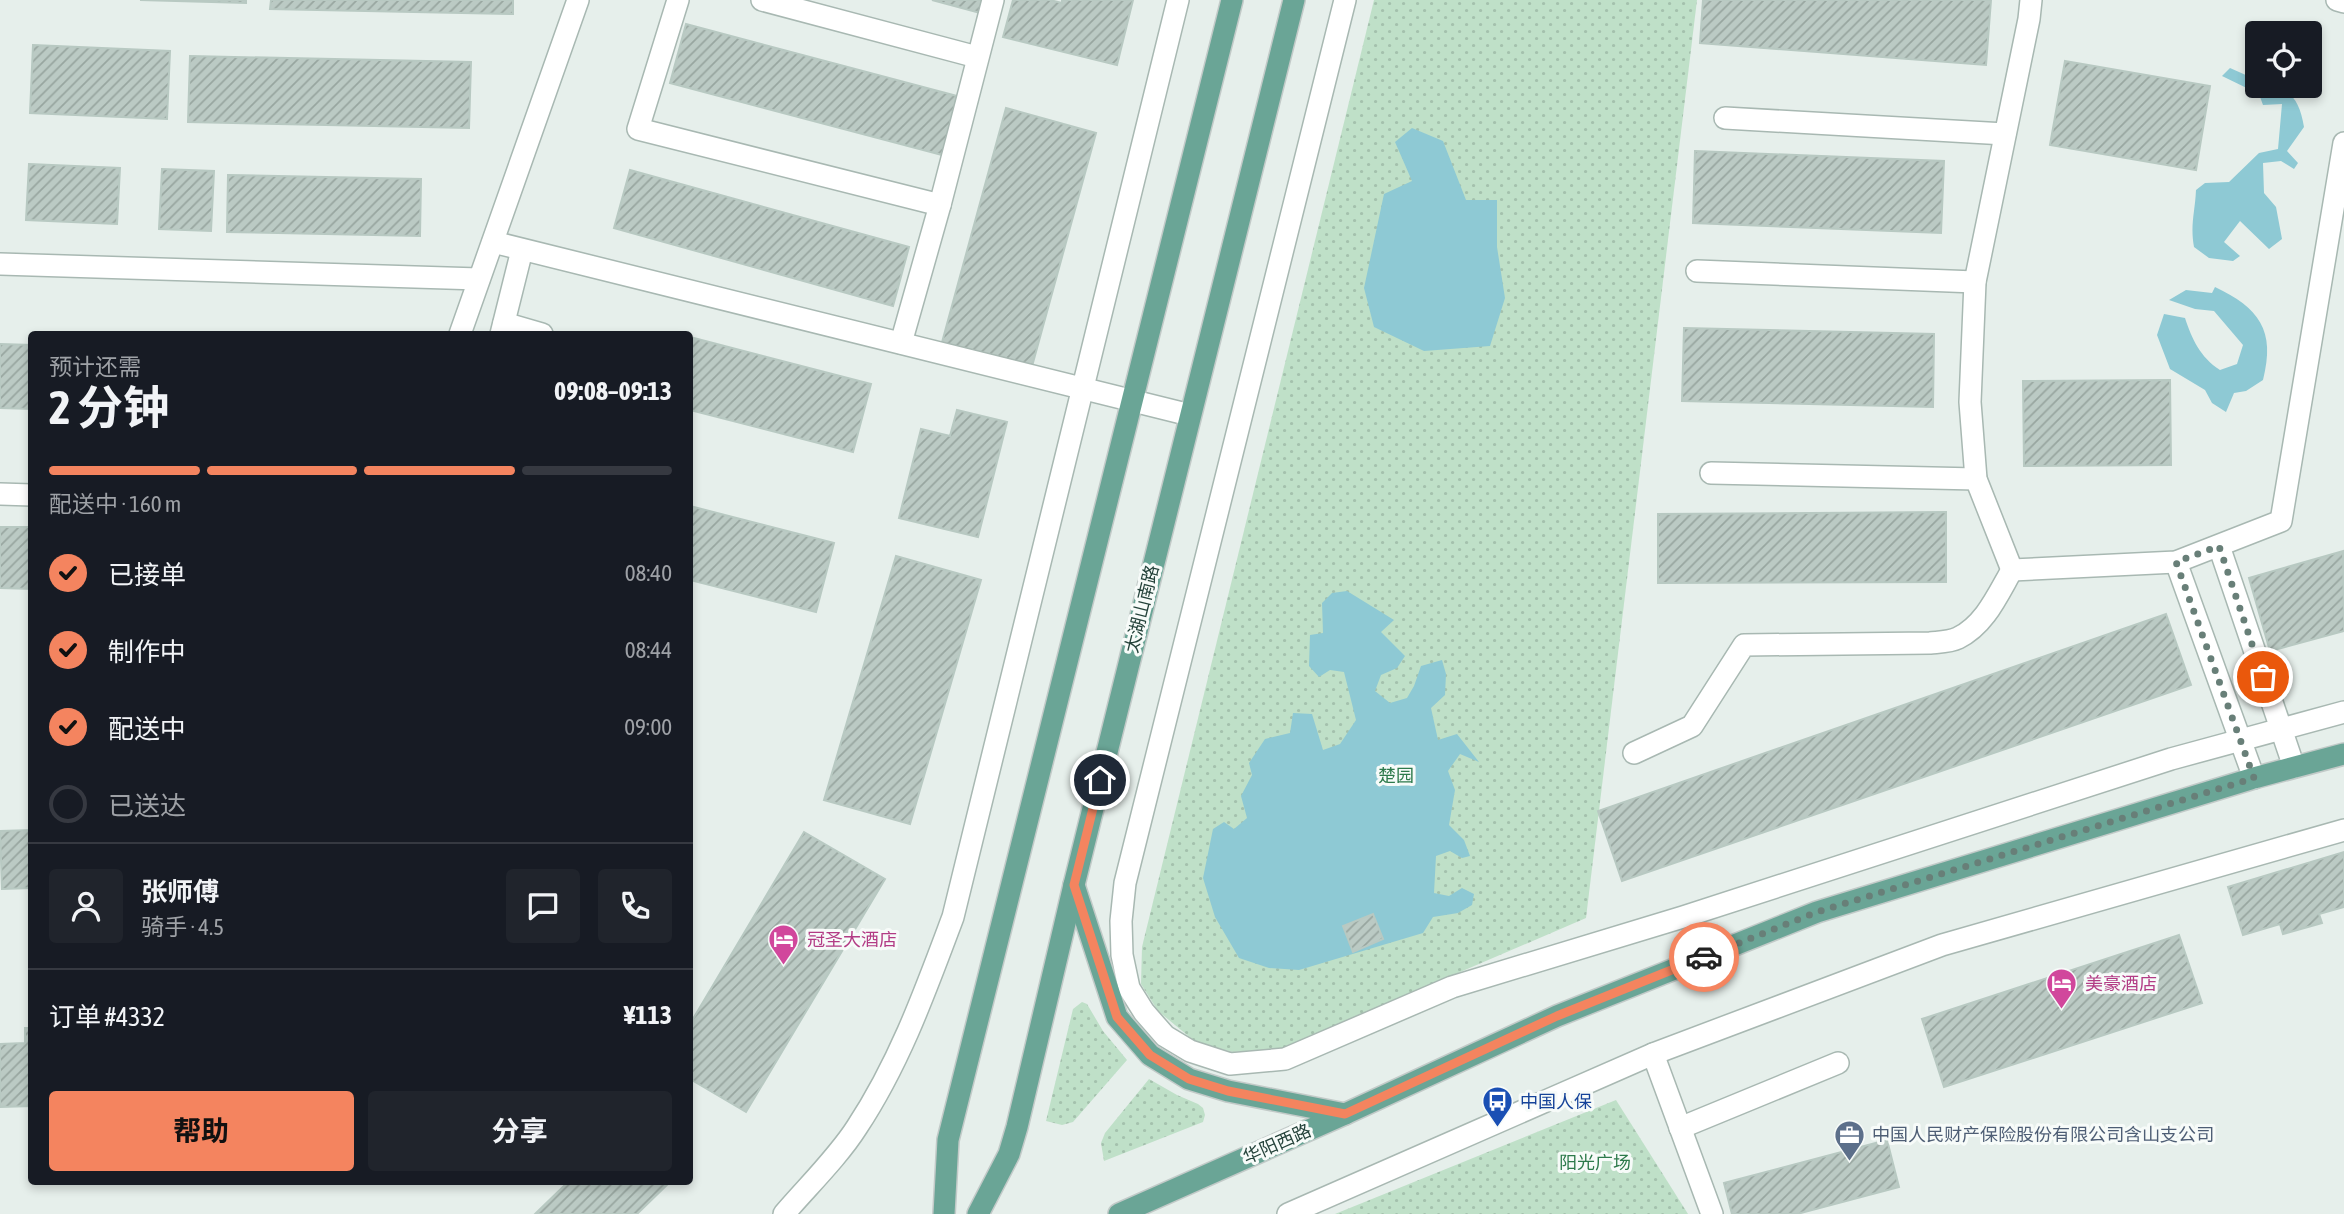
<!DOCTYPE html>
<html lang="zh">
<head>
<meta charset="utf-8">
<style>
	body { margin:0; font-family:"Asap Condensed","Noto Sans SC",sans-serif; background:#20242c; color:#f1f3f6; height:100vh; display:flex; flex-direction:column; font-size:26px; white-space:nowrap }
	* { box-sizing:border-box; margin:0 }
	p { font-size:23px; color:#9ea1a6 }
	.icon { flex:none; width:38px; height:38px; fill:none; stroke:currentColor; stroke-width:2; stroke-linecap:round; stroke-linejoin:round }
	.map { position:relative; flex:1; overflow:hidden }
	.details { position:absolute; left:28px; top:331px; width:665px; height:854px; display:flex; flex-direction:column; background:#171b24; border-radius:7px; box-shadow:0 4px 10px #0003 }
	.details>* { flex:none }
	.buttons { position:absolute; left:2245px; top:21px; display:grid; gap:14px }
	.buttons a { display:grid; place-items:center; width:77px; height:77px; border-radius:7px; background:#171b24; box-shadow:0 4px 10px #0003; font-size:35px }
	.pin { position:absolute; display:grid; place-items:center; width:60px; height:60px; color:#fff; margin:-30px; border:4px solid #fff; border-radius:50%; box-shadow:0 2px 7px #0007 }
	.courier { position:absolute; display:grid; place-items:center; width:70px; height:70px; margin:-35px; border:5px solid #f4845f; border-radius:50%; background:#fff; color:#222; box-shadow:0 2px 9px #0007 }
	.headline em { font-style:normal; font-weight:700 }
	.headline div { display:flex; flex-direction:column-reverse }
	.headline { display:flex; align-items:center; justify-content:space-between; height:119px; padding:0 21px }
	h1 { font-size:46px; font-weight:700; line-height:52px }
	.bar { display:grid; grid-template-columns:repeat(4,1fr); gap:10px 7px; align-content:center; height:84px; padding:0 21px }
	.bar i { height:9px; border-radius:5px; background:#363941 }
	.bar .selected { background:#f4845f }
	.bar p { grid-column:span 4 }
	.line { display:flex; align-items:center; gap:18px; padding:0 21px; border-top:2px solid #363941 }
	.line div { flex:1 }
	.round { display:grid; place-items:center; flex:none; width:74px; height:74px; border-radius:7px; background:#20242c }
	ol { padding:0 21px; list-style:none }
	li { display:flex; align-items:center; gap:21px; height:77px }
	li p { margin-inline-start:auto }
	li .icon { padding:7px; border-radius:50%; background:#f4845f; color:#111; stroke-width:4 }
	li:last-child { color:#9ea1a6 }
	li i { width:38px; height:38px; border:4px solid #363941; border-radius:50% }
	.primary-button { display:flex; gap:14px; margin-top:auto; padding:14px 21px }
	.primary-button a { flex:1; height:80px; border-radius:7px; background:#f4845f; color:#111; font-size:28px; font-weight:700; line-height:80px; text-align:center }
	.primary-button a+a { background:#20242c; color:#f1f3f6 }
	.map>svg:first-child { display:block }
</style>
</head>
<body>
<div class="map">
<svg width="2344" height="1214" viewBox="0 0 2344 1214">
	<defs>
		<pattern id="green-dots" width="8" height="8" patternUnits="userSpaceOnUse" patternTransform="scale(1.75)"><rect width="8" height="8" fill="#bfe0c8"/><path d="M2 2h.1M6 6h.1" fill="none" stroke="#a4c1ad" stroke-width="1.8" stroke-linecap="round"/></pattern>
		<pattern id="building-hatch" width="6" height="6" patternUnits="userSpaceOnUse" patternTransform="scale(1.75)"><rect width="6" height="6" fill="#bbcac4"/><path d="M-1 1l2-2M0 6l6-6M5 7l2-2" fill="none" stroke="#98a6a0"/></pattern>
	</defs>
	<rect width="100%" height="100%" fill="#e6efeb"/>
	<g fill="url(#green-dots)">
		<polygon points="1374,0 1697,0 1586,918 1281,1049 1233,1052 1198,1044 1158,1011 1141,984 1142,947"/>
		<polygon points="1082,1002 1087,1004 1103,1031 1127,1060 1073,1122 1062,1125 1046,1121 1073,1009"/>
		<polygon points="1149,1079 1177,1095 1198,1104 1203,1108 1205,1115 1203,1122 1104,1161 1101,1143 1105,1133"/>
		<polygon points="1616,1100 1688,1214 1335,1214"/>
	</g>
	<g fill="#8ec9d4">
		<path d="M2230,68L2257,80L2258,86C2289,86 2299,97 2304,127L2287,151L2298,163L2294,169L2281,161L2263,163L2264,193L2276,207L2282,239L2269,249L2240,221L2224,242L2240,256L2233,261L2209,258L2194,247C2190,225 2195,212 2196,190L2205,183L2229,182L2259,153L2278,149L2282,104L2263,105L2259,94L2222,76Z"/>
		<polygon points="1412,128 1443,141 1466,200 1497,200 1497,247 1505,298 1490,346 1424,351 1374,327 1364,288 1384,194 1412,181 1395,142"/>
		<path d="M2215,287C2259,308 2276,330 2263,380L2246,391L2234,393L2226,412L2212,403L2205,390L2170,369L2157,335L2164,314L2185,318C2192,339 2200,357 2220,370L2237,364L2243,345L2214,311L2195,309L2169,300L2186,290L2212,293Z"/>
		<polygon points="1347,591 1394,620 1381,632 1405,656 1397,668 1381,675 1375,691 1390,703 1407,698 1414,686 1421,666 1442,660 1446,674 1445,695 1431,708 1438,740 1457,734 1479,762 1460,754 1448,771 1455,790 1449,825 1464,840 1470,856 1462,858 1450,851 1436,856 1434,893 1449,896 1462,888 1474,894 1472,905 1458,913 1433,917 1423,933 1299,970 1269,968 1239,958 1215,917 1203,878 1213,829 1224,822 1234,829 1247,818 1241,796 1252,775 1249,763 1265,739 1290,733 1293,713 1312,714 1323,750 1340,744 1356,720 1344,672 1330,670 1319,677 1309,666 1310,635 1323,633 1322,603 1332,593"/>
	</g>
	<g fill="url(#building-hatch)" stroke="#b8c9c2" stroke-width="2">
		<polygon points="140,0 246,0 246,3"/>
		<polygon points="271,0 513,0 513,14 270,9"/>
		<polygon points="932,0 988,0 984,14"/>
		<polygon points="1013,0 1050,0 1062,3 1062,0 1133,0 1117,65 1003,37"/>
		<polygon points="1703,0 1991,0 1986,65 1700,43"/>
		<polygon points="686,24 957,96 942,155 670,83"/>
		<polygon points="33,45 170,51 167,119 30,113"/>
		<polygon points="190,56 471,62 469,128 188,122"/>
		<polygon points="2065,61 2210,86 2196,170 2050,145"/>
		<polygon points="1006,108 1096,133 1031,370 941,346"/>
		<polygon points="1695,151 1944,161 1941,233 1693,223"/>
		<polygon points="29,164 120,168 117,224 26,220"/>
		<polygon points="162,169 214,171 211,231 159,229"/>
		<polygon points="630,170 909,247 893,306 614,228"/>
		<polygon points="228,175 421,179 420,236 227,232"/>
		<polygon points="1684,328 1934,334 1933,407 1682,401"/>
		<polygon points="690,337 871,384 853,452 690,410"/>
		<polygon points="0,344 32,345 32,409 0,408"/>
		<polygon points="2170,380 2171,465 2024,466 2023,381"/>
		<polygon points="957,410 1007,422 978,537 899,518 921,429 950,436"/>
		<polygon points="690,506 834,543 816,612 690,580"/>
		<polygon points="1946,512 1946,582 1658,583 1658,514"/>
		<polygon points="0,527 32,527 32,589 0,588"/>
		<polygon points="2343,551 2344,631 2270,651 2249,578"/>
		<polygon points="896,556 981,580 910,824 824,800"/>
		<polygon points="2166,614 2191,685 1622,881 1598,811"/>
		<polygon points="32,830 32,888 2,889 0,831"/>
		<polygon points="804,832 885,879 746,1112 690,1079 690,1024"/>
		<polygon points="2344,852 2344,907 2319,914 2322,923 2283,934 2280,924 2243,935 2228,887"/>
		<polygon points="1373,914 1383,939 1353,952 1343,926"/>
		<polygon points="2179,935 2202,1003 1944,1087 1922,1019"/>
		<polygon points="25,1028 32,1028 32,1106 0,1107 0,1044 25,1043"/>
		<polygon points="1887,1140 1899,1187 1797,1214 1732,1214 1724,1183"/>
		<polygon points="569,1181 671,1181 637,1214 535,1214"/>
	</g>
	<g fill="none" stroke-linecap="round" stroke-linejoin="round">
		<defs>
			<g id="minor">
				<polyline points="678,0 638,129 940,205"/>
				<polyline points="762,0 977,57"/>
				<polyline points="1345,0 1125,883 1121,921 1122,955 1129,988 1144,1012 1165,1036 1190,1051 1230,1064 1285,1059 1452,987 1683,917 2171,759 2344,712"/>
				<polyline points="2031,0 2029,19 1975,282 1970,402 1976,479 2012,570 2176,562 2281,521 2344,143"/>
				<polyline points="2337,0 2344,2"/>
				<polyline points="1725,118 2005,134"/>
				<polyline points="493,242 1190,415"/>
				<polyline points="0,264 479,279"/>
				<polyline points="1697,271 1975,282"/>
				<polyline points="504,323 542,334"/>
				<polyline points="460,334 578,0"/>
				<polyline points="501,334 522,250"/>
				<polyline points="901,343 940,205 993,0"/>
				<polyline points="1711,473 1976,479"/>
				<polyline points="0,494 32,495"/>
				<polyline points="2219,546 2294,767"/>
				<polyline points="2176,562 2254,778"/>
				<path d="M1634,753L1692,726L1744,645L1930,643C1939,642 1950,642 1958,638C1985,625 1998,594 2012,570"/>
				<polyline points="1653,1054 1712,1214"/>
				<polyline points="1680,1128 1838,1063"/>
				<path d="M784,1214C807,1187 838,1157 857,1127C900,1062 926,989 953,917L1178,0"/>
				<polyline points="1288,1214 1653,1054 1942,945 2344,830"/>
			</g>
			<g id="major">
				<polyline points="1074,885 1117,1017 1150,1055 1189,1079 1228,1091 1345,1114"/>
				<polyline points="944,1214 948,1140 1232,0"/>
				<polyline points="978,1214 1009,1154 1017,1127 1074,885 1294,0"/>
				<polyline points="1119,1214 1345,1114 1557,1016 1817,912 2254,778 2344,754"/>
			</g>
		</defs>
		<use href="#minor" stroke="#a8b8b2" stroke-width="24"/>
		<use href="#major" stroke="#c2cac8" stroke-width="24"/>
		<use href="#minor" stroke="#fff" stroke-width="21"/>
		<use href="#major" stroke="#6aa596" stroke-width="21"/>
	</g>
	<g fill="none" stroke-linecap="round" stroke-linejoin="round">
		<polyline stroke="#687f78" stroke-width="7" stroke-dasharray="0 12.6" points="1704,957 1817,912 2254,778 2176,562 2219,546 2263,677"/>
		<polyline stroke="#f4845f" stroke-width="9" points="1100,780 1074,885 1117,1017 1150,1055 1189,1079 1228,1091 1345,1114 1557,1016 1704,957"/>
	</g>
	<defs>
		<symbol id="hotel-pin" viewBox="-11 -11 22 30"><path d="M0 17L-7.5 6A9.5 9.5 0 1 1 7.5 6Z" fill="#d1479c" stroke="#f7fbf9"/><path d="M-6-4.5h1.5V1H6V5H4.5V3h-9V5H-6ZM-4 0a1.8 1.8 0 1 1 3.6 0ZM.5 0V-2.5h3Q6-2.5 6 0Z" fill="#fff"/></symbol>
		<symbol id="bus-pin" viewBox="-11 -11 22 30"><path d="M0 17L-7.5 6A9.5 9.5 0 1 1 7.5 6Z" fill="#1a4fb4" stroke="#f7fbf9"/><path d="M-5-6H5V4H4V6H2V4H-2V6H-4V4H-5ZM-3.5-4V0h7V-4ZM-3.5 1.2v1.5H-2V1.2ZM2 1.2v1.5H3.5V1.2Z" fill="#fff"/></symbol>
		<symbol id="office-pin" viewBox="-11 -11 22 30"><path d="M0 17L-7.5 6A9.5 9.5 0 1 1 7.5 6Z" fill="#5c6f8a" stroke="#f7fbf9"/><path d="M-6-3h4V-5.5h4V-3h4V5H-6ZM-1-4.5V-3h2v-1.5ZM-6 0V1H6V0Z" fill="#fff"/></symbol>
	</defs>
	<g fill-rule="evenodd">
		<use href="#hotel-pin" x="766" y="922" width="35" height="47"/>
		<use href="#hotel-pin" x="2044" y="966" width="35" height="47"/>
		<use href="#bus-pin" x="1480" y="1084" width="35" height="47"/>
		<use href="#office-pin" x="1832" y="1118" width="35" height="47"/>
	</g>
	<g text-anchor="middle" stroke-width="6" stroke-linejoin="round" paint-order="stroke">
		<g font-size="18" fill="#24423a" stroke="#f7fbf9">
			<text transform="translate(1142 609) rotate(-76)" y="6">太湖山南路</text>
			<text transform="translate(1277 1144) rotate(-24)" y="6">华阳西路</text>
		</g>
		<g font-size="18" fill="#2d7a4b" stroke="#f7fbf9">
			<text x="1396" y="782">楚园</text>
			<text x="1595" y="1169">阳光广场</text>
		</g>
		<g font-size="18" fill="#b23c85" stroke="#f7fbf9" text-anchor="start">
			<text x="807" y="946">冠圣大酒店</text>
			<text x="2085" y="990">美豪酒店</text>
		</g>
		<g font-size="18" fill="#164399" stroke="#f7fbf9" text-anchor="start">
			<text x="1520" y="1108">中国人保</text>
		</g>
		<g font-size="18" fill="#4e5e75" stroke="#f7fbf9" text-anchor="start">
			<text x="1872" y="1141">中国人民财产保险股份有限公司含山支公司</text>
		</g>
	</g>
</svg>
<div class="buttons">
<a><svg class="icon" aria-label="locate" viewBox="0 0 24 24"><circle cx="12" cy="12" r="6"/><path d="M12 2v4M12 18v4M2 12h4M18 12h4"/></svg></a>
</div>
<div class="pin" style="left:2263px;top:677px;background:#ea580c"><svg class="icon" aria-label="bag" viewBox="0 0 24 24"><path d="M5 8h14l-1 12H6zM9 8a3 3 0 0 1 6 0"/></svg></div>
<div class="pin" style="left:1100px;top:780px;background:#1f2937"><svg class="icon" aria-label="home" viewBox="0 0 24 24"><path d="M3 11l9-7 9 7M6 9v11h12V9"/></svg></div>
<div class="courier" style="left:1704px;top:957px"><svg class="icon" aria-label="car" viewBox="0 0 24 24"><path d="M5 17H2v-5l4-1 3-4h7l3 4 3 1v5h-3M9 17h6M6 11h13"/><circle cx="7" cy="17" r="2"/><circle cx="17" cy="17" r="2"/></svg></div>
<section class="details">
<div class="headline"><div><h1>2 分钟</h1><p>预计还需</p></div><em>09:08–09:13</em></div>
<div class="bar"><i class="selected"></i><i class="selected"></i><i class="selected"></i><i></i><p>配送中 · 160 m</p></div>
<ol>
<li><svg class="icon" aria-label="check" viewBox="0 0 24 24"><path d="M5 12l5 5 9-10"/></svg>已接单<p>08:40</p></li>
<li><svg class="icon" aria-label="check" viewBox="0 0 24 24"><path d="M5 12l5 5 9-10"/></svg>制作中<p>08:44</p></li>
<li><svg class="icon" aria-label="check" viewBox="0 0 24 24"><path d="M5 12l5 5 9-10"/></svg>配送中<p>09:00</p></li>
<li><i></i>已送达</li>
</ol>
<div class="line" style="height:126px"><a class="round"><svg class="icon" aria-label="person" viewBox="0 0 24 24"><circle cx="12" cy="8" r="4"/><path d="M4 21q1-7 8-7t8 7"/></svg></a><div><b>张师傅</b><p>骑手 · 4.5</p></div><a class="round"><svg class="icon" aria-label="chat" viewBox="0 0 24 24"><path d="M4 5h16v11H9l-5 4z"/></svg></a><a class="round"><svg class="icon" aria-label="phone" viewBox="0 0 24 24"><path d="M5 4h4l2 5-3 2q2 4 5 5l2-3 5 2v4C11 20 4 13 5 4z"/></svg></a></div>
<div class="line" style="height:91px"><div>订单 #4332</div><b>¥113</b></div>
<div class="primary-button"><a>帮助</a><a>分享</a></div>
</section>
</div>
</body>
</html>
